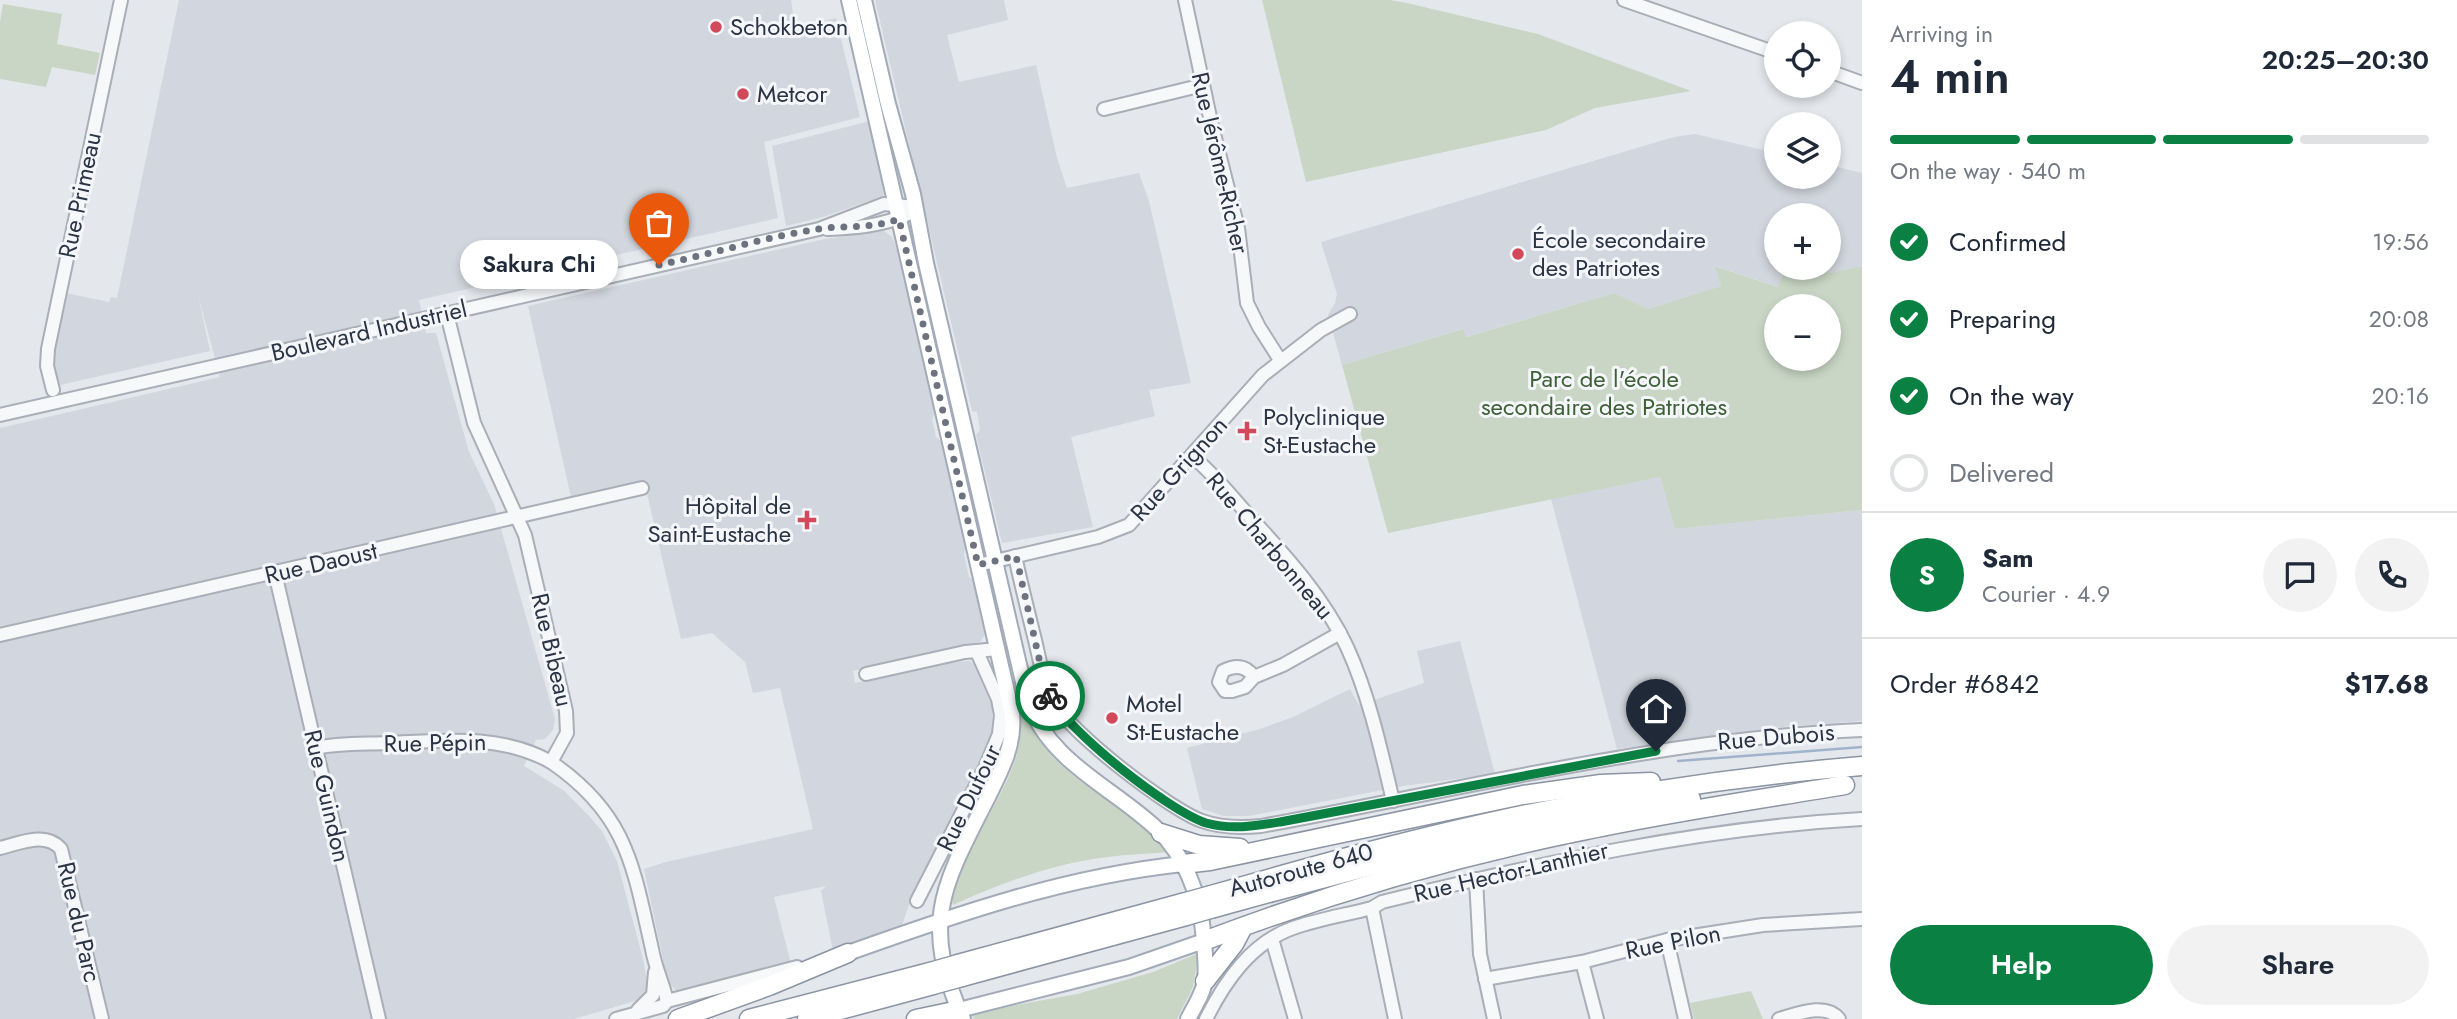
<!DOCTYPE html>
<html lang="en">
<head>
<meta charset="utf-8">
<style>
	body { margin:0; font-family:Jost,sans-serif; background:#f2f2f3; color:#1f2937; height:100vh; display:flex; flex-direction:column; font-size:26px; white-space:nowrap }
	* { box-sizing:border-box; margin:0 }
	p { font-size:23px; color:#747a83 }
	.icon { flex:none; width:38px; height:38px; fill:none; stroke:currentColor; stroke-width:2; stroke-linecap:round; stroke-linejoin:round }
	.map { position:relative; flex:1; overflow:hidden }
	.panel { display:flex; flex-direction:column; background:#fff; width:595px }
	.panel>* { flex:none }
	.controls { position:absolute; left:1764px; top:21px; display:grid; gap:14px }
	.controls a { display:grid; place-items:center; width:77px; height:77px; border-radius:50%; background:#fff; box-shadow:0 4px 10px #0003; font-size:35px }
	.pin { position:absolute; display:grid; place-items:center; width:60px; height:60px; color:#fff; margin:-72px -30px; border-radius:50% 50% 50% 0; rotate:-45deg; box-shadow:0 0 7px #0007 }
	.pin .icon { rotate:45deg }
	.courier { position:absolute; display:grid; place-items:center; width:70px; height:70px; margin:-35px; border:5px solid #0b8043; border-radius:50%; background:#fff; color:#222; box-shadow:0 2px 9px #0007 }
	.bubble { position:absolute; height:49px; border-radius:24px; background:#fff; box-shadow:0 4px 10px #0003; font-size:23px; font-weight:600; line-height:49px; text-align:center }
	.overview em { font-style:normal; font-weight:600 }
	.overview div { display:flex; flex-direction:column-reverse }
	.overview { display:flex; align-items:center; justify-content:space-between; height:119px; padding:0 28px }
	h1 { font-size:46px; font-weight:600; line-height:52px }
	.bar { display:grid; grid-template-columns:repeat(4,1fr); gap:10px 7px; align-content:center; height:84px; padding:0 28px }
	.bar i { height:9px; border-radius:5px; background:#e0e1e3 }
	.bar .active { background:#0b8043 }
	.bar p { grid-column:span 4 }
	.line { display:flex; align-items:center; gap:18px; padding:0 28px; border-top:2px solid #e0e1e3 }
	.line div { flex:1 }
	.round { display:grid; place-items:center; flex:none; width:74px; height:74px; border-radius:37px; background:#f2f2f3 }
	ol { padding:0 28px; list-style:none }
	li { display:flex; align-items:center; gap:21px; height:77px }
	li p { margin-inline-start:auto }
	li .icon { padding:7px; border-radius:50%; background:#0b8043; color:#fff; stroke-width:4 }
	li:last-child { color:#747a83 }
	li i { width:38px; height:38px; border:4px solid #e0e1e3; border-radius:50% }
	.cta { display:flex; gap:14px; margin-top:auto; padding:14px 28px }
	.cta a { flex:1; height:80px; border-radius:42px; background:#0b8043; color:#fff; font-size:28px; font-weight:600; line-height:80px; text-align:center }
	.cta a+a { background:#f2f2f3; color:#1f2937 }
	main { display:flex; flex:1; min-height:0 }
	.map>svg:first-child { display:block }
</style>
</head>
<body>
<main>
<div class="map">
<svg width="1862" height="1019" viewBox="0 0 1862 1019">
	<rect width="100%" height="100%" fill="#e4e7ec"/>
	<g fill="#d2d6de">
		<polygon points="179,0 791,0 795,28 836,18 860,117 764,142 778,218 419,300 426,333 436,333 469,452 494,504 555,719 553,730 545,739 536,740 524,766 563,790 589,816 602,831 617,861 643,959 648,987 642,999 574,1019 0,1019 0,428 220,377 198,295 210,351 60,385 53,366 55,349 66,293 109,302 111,297 117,298"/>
		<polygon points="875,0 1004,0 1008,20 947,35 959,82 1036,65 1057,158 1067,188 1139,173 1149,201 1191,383 1149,390 1155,416 1071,437 1093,527 1002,543 976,435 980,430 977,412 972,411"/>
		<polygon points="870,121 885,188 883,196 823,217 786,226 772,146"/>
		<polygon points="1695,134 1776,153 1776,177 1829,177 1829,165 1862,173 1862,266 1829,273 1803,268 1829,268 1829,215 1776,215 1776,268 1785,268 1779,287 1716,266 1721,286 1648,309 1614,293 1465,337 1462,329 1342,365 1328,315 1335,303 1337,294 1321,242 1674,137"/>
		<polygon points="884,231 892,237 901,259 936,409 932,419 936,437 943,443 966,543 964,555 969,577 975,582 986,633 980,642 964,645 964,647 853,671 855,683 933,665 969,661 973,663 992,705 993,733 962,800 911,899 901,928 833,951 821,891 826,886 774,897 791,964 681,992 677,991 668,983 644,869 666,862 813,829 780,688 753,693 745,662 712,633 681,639 644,481 571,497 528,306 825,239"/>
		<polygon points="1660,477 1675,529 1862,510 1862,721 1791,726 1617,749 1551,499"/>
		<polygon points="1460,641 1495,774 1403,786 1249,816 1224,816 1202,809 1187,748 1260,729 1293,717 1350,689 1359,705 1424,683 1417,651"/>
	</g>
	<g fill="#c9d6c5" fill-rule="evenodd">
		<polygon points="1262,0 1390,0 1407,3 1538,34 1691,91 1595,108 1546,130 1306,182"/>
		<polygon points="3,4 62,14 57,44 100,53 95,75 52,67 46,87 0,79 0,22"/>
		<path d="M1715,266L1778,287L1785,268H1803L1829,273L1862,266V510L1675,529L1660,477L1388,533L1342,365L1463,329L1466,337L1614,293L1648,309L1721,286ZM1776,306H1829V359H1776Z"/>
		<path d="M1023,712C1032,731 1044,749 1060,764C1094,796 1140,814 1168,852C1148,854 1128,854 1108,857C1054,863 1002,883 953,905L952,901C956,889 959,876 963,864C980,821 1032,761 1018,713Z"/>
		<polygon points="1199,953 1193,987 1177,1019 974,1019 972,1013 1077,994 1153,972"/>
		<polygon points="1751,991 1763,1019 1694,1019 1690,1003"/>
	</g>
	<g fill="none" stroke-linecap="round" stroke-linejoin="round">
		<polyline stroke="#9fb4cc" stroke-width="2.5" points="1678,761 1862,747"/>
		<defs>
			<g id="minor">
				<polyline points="1185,0 1211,122 1238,228 1247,303 1259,327 1280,360"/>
				<polyline points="1624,0 1776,53"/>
				<polyline points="1829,71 1862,83"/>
				<polyline points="1104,109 1203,85"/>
				<path d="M827,229C855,228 882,226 908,214"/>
				<path d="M447,314L474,423L525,535L566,711L567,733L551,762C627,814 633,865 652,949C655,967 663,983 667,1001"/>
				<polyline points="53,390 47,366 48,349 121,0"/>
				<polyline points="0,415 819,229 884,204 915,207"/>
				<path d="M1192,456C1214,474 1232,497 1251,518C1287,557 1324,598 1347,647C1369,695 1381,750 1393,801"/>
				<path d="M1015,556C1021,584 1028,612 1035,640C1040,661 1043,682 1053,701C1070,733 1169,809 1202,821C1222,828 1241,828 1261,826C1460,790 1658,739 1862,730"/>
				<polyline points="978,565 1098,537 1129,525 1263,375 1321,330 1350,314"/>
				<polyline points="275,573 379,1019"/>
				<polyline points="0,635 642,488"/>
				<polyline points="866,674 965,652 998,649"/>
				<path d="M1254,677C1246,665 1235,665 1223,671L1219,682L1225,691H1232L1245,687L1254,677L1283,665L1340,633"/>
				<path d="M315,748C338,743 363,744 386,743C443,741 499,733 551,762"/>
				<path d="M0,848C20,843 46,831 61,849L102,1019"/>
				<polyline points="1476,879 1480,954 1494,1019"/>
				<polyline points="917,901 985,768 999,734 1001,715 998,699 977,652"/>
				<polyline points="1372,908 1395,1019"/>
				<polyline points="1272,939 1295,1019"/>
				<polyline points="1667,940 1685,1019"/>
				<polyline points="1582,962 1597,1019"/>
				<polyline points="1485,979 1582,962 1667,940 1763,925 1862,919"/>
				<polyline points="638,1010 653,995 655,972"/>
				<polyline points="616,1019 663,1006 667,1001 797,967"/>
				<path d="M1206,1019C1225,981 1251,943 1293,928C1319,919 1345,915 1372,908L1382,902C1541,863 1698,828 1862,819"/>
				<path d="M1779,1019C1797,1014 1826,1002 1839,1019"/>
			</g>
			<g id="major">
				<path d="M849,0L1012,714C1015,744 1002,769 989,795C944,884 919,921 963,1019"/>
				<path d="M864,0L888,104L913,194L926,263L1027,699C1050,764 1112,786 1158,830C1184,855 1200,895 1203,931C1204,947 1207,964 1205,980C1204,992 1194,1007 1188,1019"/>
				<path d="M848,953C957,914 1067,876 1183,864"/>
				<polyline points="959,1010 1129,967 1204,941"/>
			</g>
			<g id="highway">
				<polyline points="1161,833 1199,845 1240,848"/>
				<polyline points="1183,864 1210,861 1523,795 1601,784 1651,782"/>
				<path d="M1211,895C1306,868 1402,841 1499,820C1619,794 1740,776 1862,766"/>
				<path d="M1214,908C1372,865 1529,821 1691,799"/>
				<path d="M1204,941C1325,895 1450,858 1577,832C1665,813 1755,800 1845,785"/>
				<polyline points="958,964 1182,903"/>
				<polyline points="962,977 1186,916"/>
				<polyline points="1205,981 1234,944 1243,927"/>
				<polyline points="678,1019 769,986 848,953"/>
				<polyline points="749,1019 930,972"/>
				<polyline points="807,1019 933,985"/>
				<polyline points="916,1019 959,1010"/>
			</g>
		</defs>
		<use href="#minor" stroke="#a9aeb7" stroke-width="16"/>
		<use href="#major" stroke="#a3abb8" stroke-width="18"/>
		<use href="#highway" stroke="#8b94a3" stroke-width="21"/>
		<use href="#minor" stroke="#f7f8fa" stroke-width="12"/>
		<use href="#major" stroke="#fff" stroke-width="14"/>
		<use href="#highway" stroke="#fff" stroke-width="18"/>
		<defs>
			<g id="highway-bridge">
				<polyline points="1182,903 1211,895"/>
				<polyline points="1186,916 1214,908"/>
				<polyline points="930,972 958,964"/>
				<polyline points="933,985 962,977"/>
			</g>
		</defs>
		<use href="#highway-bridge" stroke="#8b94a3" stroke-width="21" stroke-linecap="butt"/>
		<use href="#highway-bridge" stroke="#fff" stroke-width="18"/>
	</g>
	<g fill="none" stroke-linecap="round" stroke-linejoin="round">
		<path stroke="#6c737f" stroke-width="7" stroke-dasharray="0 12.6" d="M659,265C712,254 765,237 818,229C845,225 873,229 899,219L978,565L1016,556L1043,676L1050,696"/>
		<path stroke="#0b8043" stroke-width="9" d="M1050,696C1067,731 1169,811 1206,823C1231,830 1255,826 1280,822L1656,751"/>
	</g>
	<g fill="#d1495b" stroke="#f4f6f9" stroke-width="2.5">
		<circle cx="716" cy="27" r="7"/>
		<circle cx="743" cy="94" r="7"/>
		<circle cx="1518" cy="254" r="7"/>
		<path d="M1243.5 420.5h7v7h7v7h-7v7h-7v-7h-7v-7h7z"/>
		<path d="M803.5 509.5h7v7h7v7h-7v7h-7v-7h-7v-7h7z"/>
		<circle cx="1112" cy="718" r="7"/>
	</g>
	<g text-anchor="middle" stroke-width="6" stroke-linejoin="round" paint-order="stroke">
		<g font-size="24" fill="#2b3445" stroke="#f4f6f9" text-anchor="start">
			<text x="730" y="35">Schokbeton</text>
			<text x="757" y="102">Metcor</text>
			<text x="1532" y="248">École secondaire<tspan x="1532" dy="28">des Patriotes</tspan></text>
			<text x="1263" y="425">Polyclinique<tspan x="1263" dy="28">St-Eustache</tspan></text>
			<text x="791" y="514" text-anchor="end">Hôpital de<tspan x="791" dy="28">Saint-Eustache</tspan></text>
			<text x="1126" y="712">Motel<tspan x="1126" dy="28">St-Eustache</tspan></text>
		</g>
		<g font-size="24" fill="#2b3445" stroke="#f4f6f9">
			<text transform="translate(1220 163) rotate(77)" y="8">Rue Jérôme-Richer</text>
			<text transform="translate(80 195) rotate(-78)" y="8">Rue Primeau</text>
			<text transform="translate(369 331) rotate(-13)" y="8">Boulevard Industriel</text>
			<text transform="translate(1179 469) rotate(-48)" y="8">Rue Grignon</text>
			<text transform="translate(1270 546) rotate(50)" y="8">Rue Charbonneau</text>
			<text transform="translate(321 563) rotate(-13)" y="8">Rue Daoust</text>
			<text transform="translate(552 650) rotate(77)" y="8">Rue Bibeau</text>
			<text transform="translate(1776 737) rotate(-5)" y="8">Rue Dubois</text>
			<text transform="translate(435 743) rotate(-1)" y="8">Rue Pépin</text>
			<text transform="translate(327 796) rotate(77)" y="8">Rue Guindon</text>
			<text transform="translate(969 798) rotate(-64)" y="8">Rue Dufour</text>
			<text transform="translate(1301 870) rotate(-15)" y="8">Autoroute 640</text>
			<text transform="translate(1511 872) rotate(-13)" y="8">Rue Hector-Lanthier</text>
			<text transform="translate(79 922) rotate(77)" y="8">Rue du Parc</text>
			<text transform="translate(1673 942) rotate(-11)" y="8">Rue Pilon</text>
		</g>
		<g font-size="24" fill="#3f6138" stroke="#f4f6f9">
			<text x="1604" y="387">Parc de l'école<tspan x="1604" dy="28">secondaire des Patriotes</tspan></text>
		</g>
	</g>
</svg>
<div class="controls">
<a><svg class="icon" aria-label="locate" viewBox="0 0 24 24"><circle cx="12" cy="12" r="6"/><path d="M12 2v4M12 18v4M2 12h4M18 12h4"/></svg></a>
<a><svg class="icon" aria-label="layers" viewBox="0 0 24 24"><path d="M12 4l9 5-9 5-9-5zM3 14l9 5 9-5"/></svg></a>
<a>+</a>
<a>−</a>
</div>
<div class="pin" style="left:659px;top:265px;background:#ea580c"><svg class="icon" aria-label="bag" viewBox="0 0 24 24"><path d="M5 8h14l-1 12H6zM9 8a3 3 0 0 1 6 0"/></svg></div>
<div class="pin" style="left:1656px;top:751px;background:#1f2937"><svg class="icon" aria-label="home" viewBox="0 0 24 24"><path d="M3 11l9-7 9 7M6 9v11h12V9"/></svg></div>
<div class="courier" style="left:1050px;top:696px"><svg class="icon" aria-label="bike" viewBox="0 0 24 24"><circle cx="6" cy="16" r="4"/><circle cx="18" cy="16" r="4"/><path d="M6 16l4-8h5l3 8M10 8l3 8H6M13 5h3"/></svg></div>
<div class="bubble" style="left:460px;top:240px;width:158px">Sakura Chi</div>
</div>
<section class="panel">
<div class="overview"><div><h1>4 min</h1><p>Arriving in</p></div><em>20:25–20:30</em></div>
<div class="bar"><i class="active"></i><i class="active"></i><i class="active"></i><i></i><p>On the way · 540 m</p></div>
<ol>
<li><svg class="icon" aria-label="check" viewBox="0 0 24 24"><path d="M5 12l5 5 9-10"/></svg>Confirmed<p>19:56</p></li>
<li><svg class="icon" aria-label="check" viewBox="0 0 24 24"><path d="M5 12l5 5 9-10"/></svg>Preparing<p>20:08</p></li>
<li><svg class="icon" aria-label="check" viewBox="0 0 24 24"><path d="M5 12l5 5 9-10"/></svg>On the way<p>20:16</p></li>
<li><i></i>Delivered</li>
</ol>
<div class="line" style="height:126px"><b class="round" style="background:#0b8043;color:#fff">S</b><div><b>Sam</b><p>Courier · 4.9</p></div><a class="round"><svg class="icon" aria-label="chat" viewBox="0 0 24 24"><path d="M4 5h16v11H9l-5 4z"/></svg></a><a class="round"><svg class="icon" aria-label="phone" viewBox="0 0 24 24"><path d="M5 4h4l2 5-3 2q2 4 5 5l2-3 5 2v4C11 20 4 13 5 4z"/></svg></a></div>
<div class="line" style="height:91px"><div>Order #6842</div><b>$17.68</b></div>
<div class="cta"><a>Help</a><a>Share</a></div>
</section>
</main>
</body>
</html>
